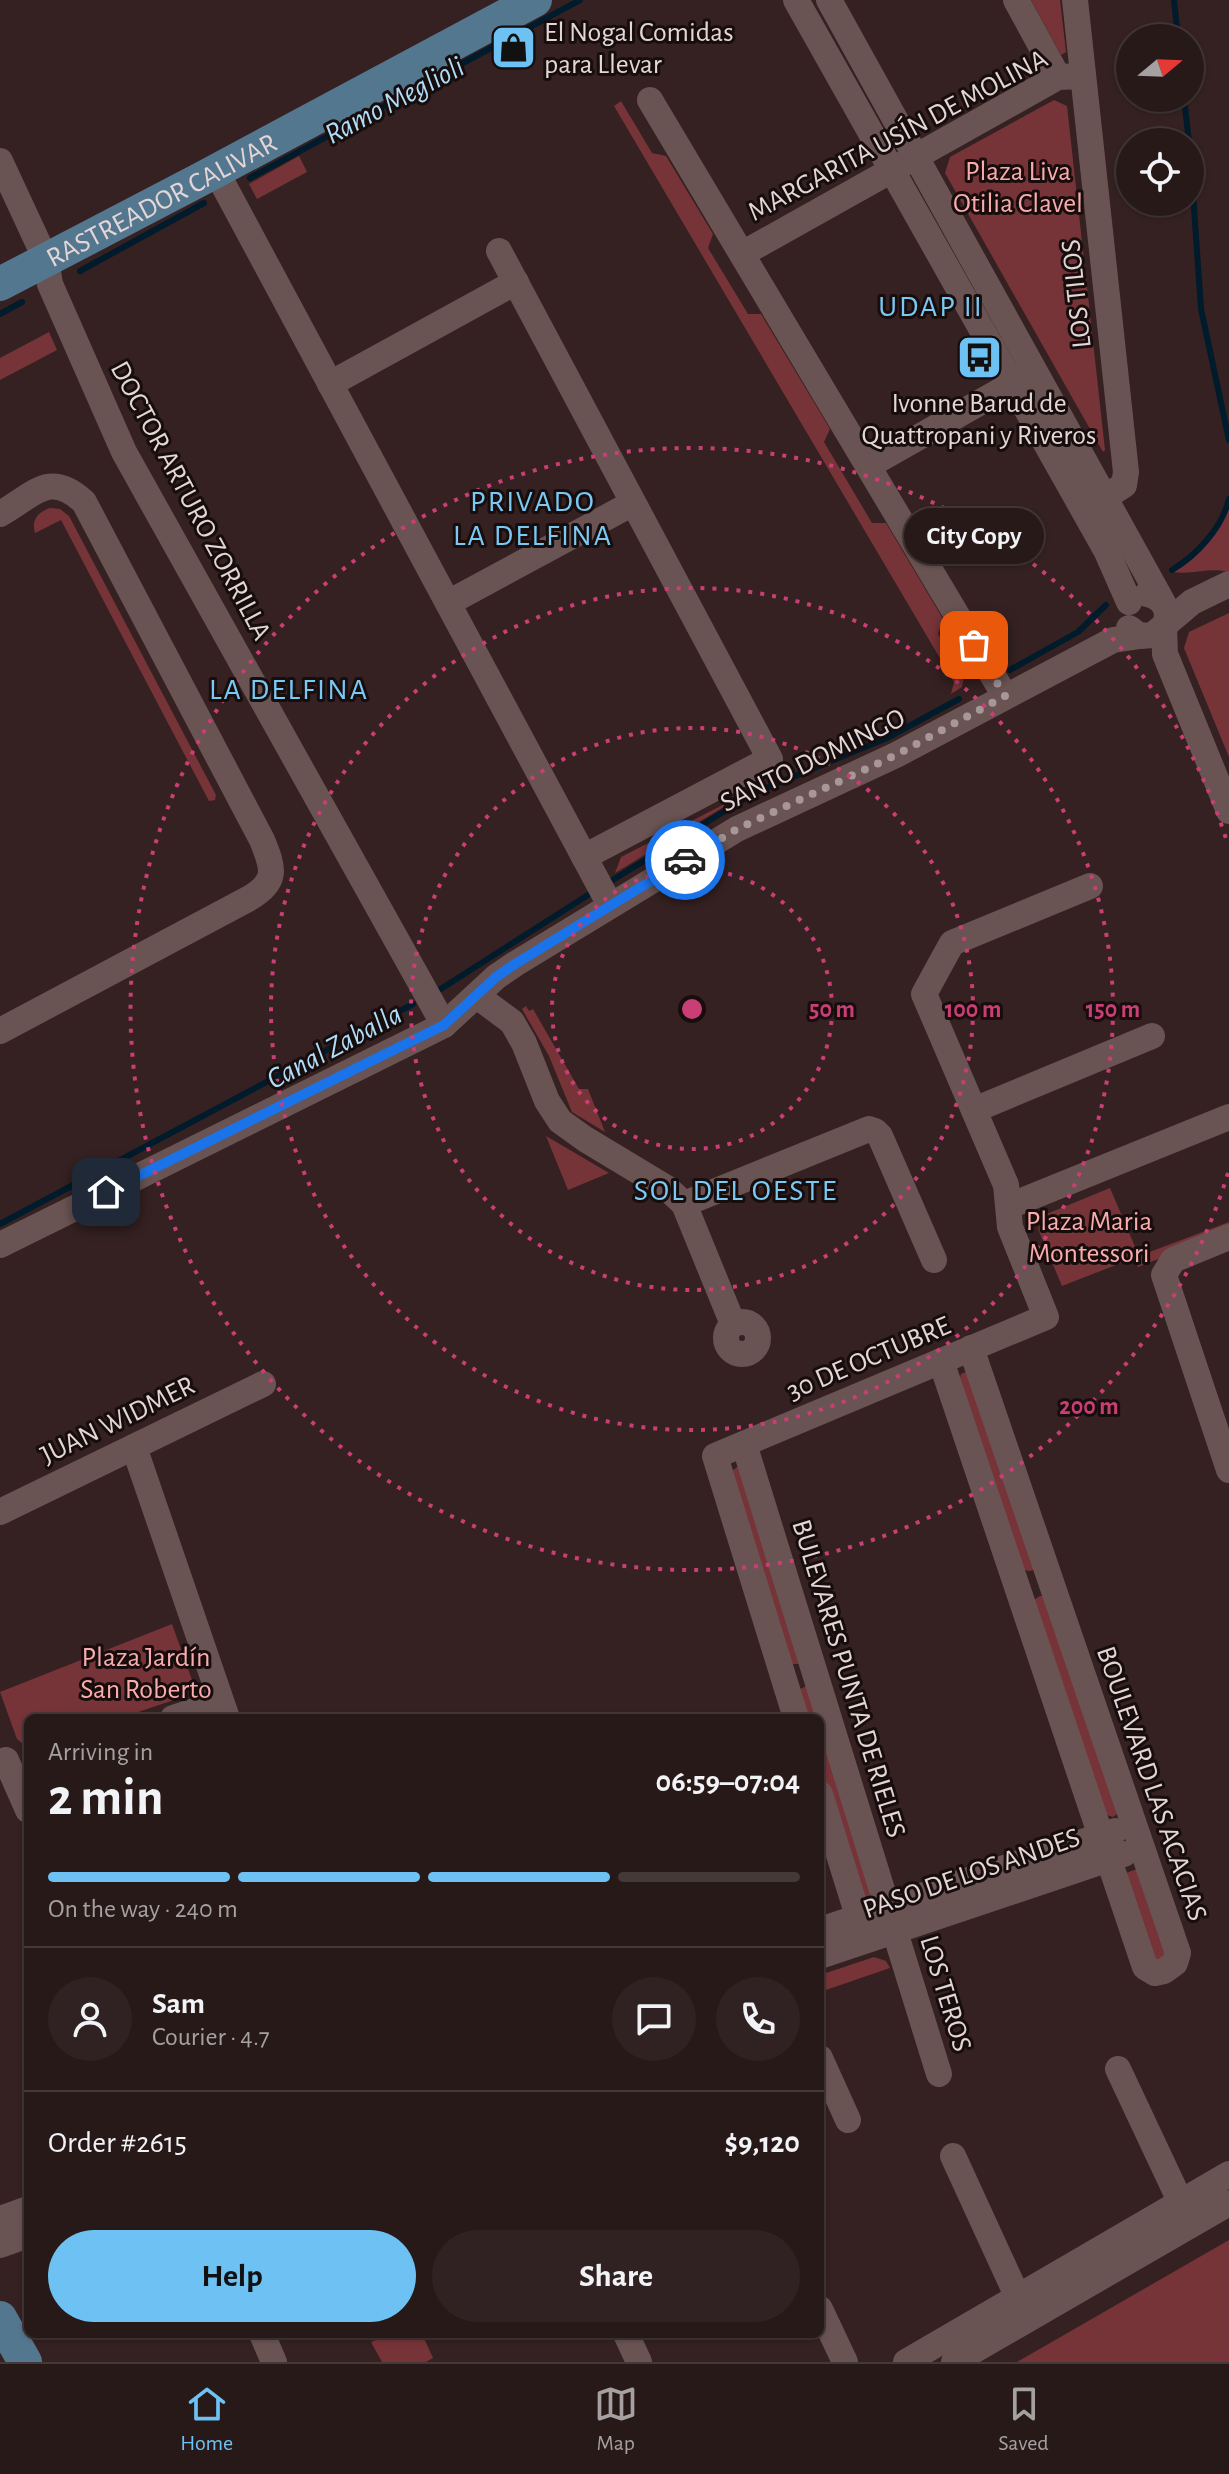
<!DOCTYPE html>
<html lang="en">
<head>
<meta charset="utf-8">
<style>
	body { margin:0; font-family:"Alegreya Sans",sans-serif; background:#302222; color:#f1f3f6; height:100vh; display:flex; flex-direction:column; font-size:30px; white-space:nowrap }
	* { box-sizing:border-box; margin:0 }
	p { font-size:26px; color:#a5a0a2 }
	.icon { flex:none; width:44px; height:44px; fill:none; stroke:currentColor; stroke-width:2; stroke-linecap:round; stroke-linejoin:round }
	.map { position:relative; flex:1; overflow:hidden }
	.sheet { position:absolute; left:24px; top:1714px; width:800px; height:624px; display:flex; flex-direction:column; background:#281919; border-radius:12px; box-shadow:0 2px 6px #0004,0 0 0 2px #443838 }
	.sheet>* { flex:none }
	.needle { width:52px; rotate:71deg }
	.controls { position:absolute; left:1116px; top:24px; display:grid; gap:16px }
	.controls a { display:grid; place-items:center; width:88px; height:88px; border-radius:50%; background:#281919; box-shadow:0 2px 6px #0004,0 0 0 2px #443838; font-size:40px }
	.pin { position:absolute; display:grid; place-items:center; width:68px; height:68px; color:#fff; margin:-34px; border-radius:16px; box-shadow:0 4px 12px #0006 }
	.courier { position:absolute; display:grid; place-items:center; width:80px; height:80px; margin:-40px; border:6px solid #1a73e8; border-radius:50%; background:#fff; color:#222; box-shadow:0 2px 10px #0007 }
	.bubble { position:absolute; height:56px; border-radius:28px; background:#281919; box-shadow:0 2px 6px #0004,0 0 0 2px #443838; font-size:26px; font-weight:700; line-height:56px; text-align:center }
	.head em { font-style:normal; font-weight:700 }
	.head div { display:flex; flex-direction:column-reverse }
	.head { display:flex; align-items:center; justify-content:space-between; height:136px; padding:0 24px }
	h1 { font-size:52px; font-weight:700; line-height:60px }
	.bar { display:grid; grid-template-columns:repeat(4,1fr); gap:12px 8px; align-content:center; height:96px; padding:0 24px }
	.bar i { height:10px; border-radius:6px; background:#443838 }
	.bar .active { background:#6dc2f3 }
	.bar p { grid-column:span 4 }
	.line { display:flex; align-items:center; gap:20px; padding:0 24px; border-top:2px solid #443838 }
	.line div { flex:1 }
	.round { display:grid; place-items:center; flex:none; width:84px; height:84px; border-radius:42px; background:#302222 }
	.button { display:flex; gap:16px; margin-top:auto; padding:16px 24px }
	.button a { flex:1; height:92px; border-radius:48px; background:#6dc2f3; color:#111; font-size:32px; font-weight:700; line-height:92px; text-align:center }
	.button a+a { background:#302222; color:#f1f3f6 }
	.tab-bar { display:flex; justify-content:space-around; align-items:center; height:112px; border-top:2px solid #443838; background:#281919; font-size:22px; color:#a5a0a2 }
	.tab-bar a { display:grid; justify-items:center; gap:4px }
	.tab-bar .active { color:#6dc2f3 }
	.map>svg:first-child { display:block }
</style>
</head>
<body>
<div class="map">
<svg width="1229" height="2362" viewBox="0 0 1229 2362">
	<rect width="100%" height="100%" fill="#352121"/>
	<g fill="#773438">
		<polygon points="1031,0 1060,0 1066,52 1061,55"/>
		<polygon points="1054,100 1067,106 1105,450 1103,452 945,173 950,157"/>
		<polygon points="621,101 652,153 666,156 713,234 708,248 748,314 761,314 830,429 824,442 872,523 886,523 943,619 938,634 964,677 962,687 951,694 954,682 614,106"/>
		<polygon points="299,156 307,172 257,199 249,184"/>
		<polygon points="49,332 57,350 0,380 0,358"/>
		<path d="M1229,507V572C1210,567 1192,575 1173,572C1199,554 1215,536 1229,507Z"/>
		<path d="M50,508L60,509L69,516L216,795L215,800L209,801L61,520L35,533C31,520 38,512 50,508Z"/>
		<polygon points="1229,613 1229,757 1184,648 1189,632"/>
		<polygon points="750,791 615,873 621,857"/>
		<polygon points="526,1006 529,1011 533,1009 579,1089 588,1089 605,1132 572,1112 549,1056 522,1009"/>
		<polygon points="546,1136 609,1173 568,1190"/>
		<polygon points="1110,1188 1139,1256 1229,1222 1229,1231 1138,1267 1134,1258 1062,1286 1038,1229 1044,1215"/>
		<polygon points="969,1371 1035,1570 1028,1571 1024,1569 960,1378 961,1374"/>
		<polygon points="737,1467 742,1468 799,1664 790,1664 732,1471"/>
		<polygon points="1040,1596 1045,1596 1117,1814 1113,1817 1107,1815 1034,1600"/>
		<polygon points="172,1624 192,1680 180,1698 120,1718 28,1718 28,1748 17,1739 0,1692"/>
		<polygon points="807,1686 812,1690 873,1887 872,1895 866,1900 861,1900 858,1897 820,1771 820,1718 804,1718 797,1695 800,1689"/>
		<polygon points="1137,1869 1169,1957 1155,1963 1126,1873"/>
		<polygon points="874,1957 886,1961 890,1968 820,1992 820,1975"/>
		<polygon points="1229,2240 1229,2362 1017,2362"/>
		<polygon points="390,2334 422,2334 433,2358 426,2362 382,2362 371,2342"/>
	</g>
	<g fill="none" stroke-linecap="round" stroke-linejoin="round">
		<g stroke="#001b2b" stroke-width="6">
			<polyline points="1174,0 1178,38"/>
			<polyline points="1184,98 1189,142"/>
			<polyline points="1190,150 1201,309 1229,440"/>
			<polyline points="250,178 580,0"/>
			<polyline points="80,271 204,203"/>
			<polyline points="0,314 22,302"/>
			<path d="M1172,570C1197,555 1222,528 1229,499"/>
			<polyline points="1010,670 1078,632 1106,605"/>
			<polyline points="608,883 754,793 887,738 959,699"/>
			<polyline points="436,992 588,895"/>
			<polyline points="0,1224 413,1004"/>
		</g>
		<g stroke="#6a5353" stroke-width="26">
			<polyline points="796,0 1106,550 1129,602"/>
			<polyline points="829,0 1162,601"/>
			<polyline points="1016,0 1058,77"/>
			<polyline points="1075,0 1126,472 1124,485 1090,507"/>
			<polyline points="650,100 1005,696"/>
			<polyline points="0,161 46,260 50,284 124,452 444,1025"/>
			<polyline points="216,171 610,905"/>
			<polyline points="499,251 770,759 584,857"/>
			<polyline points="742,254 1058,77 1083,76"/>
			<polyline points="330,384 516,282"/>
			<polyline points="868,466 1028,375"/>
			<path d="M0,514C33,496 49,469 84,502L262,840C274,869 278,882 248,899L0,1031"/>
			<path d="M1147,594C1162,597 1171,609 1165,625"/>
			<polyline points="448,603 633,503"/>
			<polyline points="1164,627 1165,654 1229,811"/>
			<polyline points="1129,628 1140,636 1153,635 1192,602 1229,584"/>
			<polyline points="477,996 512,1022 524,1043 547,1101 560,1121 585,1139 668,1189 684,1204 733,1324"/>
			<polyline points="974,1110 1152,1036"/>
			<polyline points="684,1204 869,1129 875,1131 880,1136 934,1260"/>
			<polyline points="1009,1206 1229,1117"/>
			<polyline points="1229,1237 1173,1260 1164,1275 1229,1470"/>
			<polyline points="0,1245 444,1025 496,977 515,964 737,829 896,755 1113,640 1140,636"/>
			<circle cx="742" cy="1338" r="16"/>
			<polyline points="941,1361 1145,1967 1155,1973 1164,1971 1175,1963 1178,1953 971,1348"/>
			<polyline points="744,1444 939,2074"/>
			<polyline points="134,1447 227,1718"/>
			<polyline points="0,1512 263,1384"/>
			<polyline points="173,1718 221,1702"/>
			<polyline points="796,1718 715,1456 1046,1317 1010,1227 1006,1185 924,994 952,943 1090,886"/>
			<polyline points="6,1760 28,1810"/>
			<polyline points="820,1794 863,1932"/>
			<polyline points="820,1930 1115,1831"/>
			<polyline points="820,1956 1124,1854"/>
			<polyline points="820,2058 848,2120"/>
			<polyline points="1118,2069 1188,2218"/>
			<polyline points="953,2156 1025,2313"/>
			<polyline points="0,2219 28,2209"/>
			<polyline points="0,2245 28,2235"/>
			<polyline points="820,2309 845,2362"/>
			<polyline points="262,2334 274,2362"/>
			<polyline points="626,2334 639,2362"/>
			<polyline points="906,2362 1229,2174"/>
			<polyline points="954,2362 1229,2203"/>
		</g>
		<g stroke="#547790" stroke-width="34">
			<path id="s1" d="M0,284L201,179L535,0"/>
			<polyline points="0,2318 25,2362"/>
		</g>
	</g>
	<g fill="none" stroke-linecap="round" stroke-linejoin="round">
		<polyline stroke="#a79797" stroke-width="8" stroke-dasharray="0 14.4" points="685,860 737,829 896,755 1005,696 974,645"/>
		<polyline stroke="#1a73e8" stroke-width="10" points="106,1192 444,1025 496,977 515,964 685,860"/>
	</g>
	<g fill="none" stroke="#c93e74" stroke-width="4" stroke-dasharray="4 8">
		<circle cx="692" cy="1009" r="140"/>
		<circle cx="692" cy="1009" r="281"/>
		<circle cx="692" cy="1009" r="421"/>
		<path d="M1228 1173A561 561 0 1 1 1228 845"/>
	</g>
	<defs>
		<symbol id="shop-square" viewBox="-11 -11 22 22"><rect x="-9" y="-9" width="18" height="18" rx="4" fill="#6dc2f3" stroke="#170d0d"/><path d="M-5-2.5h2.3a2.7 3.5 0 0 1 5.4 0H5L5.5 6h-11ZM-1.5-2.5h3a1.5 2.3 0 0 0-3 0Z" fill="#111"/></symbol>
		<symbol id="bus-square" viewBox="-11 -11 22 22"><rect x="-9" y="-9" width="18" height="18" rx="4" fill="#6dc2f3" stroke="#170d0d"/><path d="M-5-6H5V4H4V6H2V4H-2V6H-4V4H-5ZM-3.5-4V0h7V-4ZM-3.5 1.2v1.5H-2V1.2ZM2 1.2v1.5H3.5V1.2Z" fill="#111"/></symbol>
	</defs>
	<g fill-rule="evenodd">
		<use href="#shop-square" x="488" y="22" width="51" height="51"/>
		<use href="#bus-square" x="954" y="332" width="51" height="51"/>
	</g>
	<g text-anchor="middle" stroke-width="6" stroke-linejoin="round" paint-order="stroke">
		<g font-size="28" fill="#e4d6d6" stroke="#170d0d" text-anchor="start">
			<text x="544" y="41">El Nogal Comidas<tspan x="544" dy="32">para Llevar</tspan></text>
			<text x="979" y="412" text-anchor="middle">Ivonne Barud de<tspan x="979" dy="32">Quattropani y Riveros</tspan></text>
		</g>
		<g font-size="28" fill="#e4d6d6" stroke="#170d0d">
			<text transform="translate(897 134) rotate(-28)" y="10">MARGARITA USÍN DE MOLINA</text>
			<text dy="10" stroke="none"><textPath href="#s1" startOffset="182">RASTREADOR CALIVAR</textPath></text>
			<text transform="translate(1075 294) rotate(-96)" y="10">LOS TILOS</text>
			<text transform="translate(192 500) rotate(62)" y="10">DOCTOR ARTURO ZORRILLA</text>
			<text transform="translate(812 759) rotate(-26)" y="10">SANTO DOMINGO</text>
			<text transform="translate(868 1357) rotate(-23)" y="10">30 DE OCTUBRE</text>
			<text transform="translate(117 1419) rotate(-26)" y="10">JUAN WIDMER</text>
			<text transform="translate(850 1678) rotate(73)" y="10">BULEVARES PUNTA DE RIELES</text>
			<text transform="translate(1153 1783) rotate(71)" y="10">BOULEVARD LAS ACACIAS</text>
			<text transform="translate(971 1872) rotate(-19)" y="10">PASO DE LOS ANDES</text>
			<text transform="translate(947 1993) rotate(73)" y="10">LOS TEROS</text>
		</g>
		<g font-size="28" fill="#faacad" stroke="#170d0d">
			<text x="1018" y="180">Plaza Liva<tspan x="1018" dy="32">Otilia Clavel</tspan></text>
			<text x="1089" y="1230">Plaza Maria<tspan x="1089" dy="32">Montessori</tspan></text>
			<text x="146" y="1666">Plaza Jardín<tspan x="146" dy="32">San Roberto</tspan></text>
		</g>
		<g font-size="30" font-style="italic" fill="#b0ddf9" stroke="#170d0d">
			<text transform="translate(394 100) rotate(-28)" y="10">Ramo Meglioli</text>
			<text transform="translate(334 1046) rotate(-28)" y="10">Canal Zaballa</text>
		</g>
		<g font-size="30" letter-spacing="2" fill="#7ac9f5" stroke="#170d0d">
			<text x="931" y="316">UDAP II</text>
			<text x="533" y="511">PRIVADO<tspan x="533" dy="34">LA DELFINA</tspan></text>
			<text x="289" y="699">LA DELFINA</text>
			<text x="736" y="1200">SOL DEL OESTE</text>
		</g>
	</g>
	<circle cx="692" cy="1009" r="12" fill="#c93e74" stroke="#170d0d" stroke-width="4"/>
	<g font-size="24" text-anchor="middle" font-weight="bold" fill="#c93e74" stroke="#170d0d" stroke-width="6" stroke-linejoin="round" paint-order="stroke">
		<text x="832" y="1017">50 m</text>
		<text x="973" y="1017">100 m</text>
		<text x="1113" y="1017">150 m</text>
		<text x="1089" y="1414">200 m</text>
	</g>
</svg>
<div class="controls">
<a><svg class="needle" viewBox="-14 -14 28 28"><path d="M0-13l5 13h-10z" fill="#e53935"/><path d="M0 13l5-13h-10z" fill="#a5a0a2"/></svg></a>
<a><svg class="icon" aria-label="locate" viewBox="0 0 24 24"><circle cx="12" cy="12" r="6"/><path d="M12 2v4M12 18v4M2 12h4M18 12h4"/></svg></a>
</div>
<div class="pin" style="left:974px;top:645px;background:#ea580c"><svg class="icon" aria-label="bag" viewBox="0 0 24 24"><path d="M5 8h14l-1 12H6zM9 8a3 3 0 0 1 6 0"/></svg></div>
<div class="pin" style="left:106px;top:1192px;background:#1f2937"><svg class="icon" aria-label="home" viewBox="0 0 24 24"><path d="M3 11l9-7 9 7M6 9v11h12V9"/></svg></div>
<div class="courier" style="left:685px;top:860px"><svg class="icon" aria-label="car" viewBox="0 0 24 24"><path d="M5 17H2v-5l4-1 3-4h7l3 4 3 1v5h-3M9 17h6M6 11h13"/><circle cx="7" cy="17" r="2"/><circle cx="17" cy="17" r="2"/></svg></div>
<div class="bubble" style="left:904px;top:508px;width:140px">City Copy</div>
<section class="sheet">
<div class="head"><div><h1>2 min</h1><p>Arriving in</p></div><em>06:59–07:04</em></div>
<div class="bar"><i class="active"></i><i class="active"></i><i class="active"></i><i></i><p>On the way · 240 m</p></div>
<div class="line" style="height:144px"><a class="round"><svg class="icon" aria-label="person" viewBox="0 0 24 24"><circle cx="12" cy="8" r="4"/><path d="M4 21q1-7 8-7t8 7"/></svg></a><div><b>Sam</b><p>Courier · 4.7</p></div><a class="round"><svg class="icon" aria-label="chat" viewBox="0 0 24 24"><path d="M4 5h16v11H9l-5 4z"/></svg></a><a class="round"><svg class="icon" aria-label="phone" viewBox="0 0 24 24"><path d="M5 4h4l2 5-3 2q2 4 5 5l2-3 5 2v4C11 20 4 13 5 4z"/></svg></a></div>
<div class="line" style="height:104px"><div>Order #2615</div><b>$9,120</b></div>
<div class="button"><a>Help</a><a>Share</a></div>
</section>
</div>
<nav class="tab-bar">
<a class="active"><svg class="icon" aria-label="home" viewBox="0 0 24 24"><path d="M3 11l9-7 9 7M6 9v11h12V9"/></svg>Home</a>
<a><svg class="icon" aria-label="map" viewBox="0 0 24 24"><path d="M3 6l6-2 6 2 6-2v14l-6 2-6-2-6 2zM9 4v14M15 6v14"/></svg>Map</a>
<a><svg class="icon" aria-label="saved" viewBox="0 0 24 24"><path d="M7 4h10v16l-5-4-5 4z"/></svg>Saved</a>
</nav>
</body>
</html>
